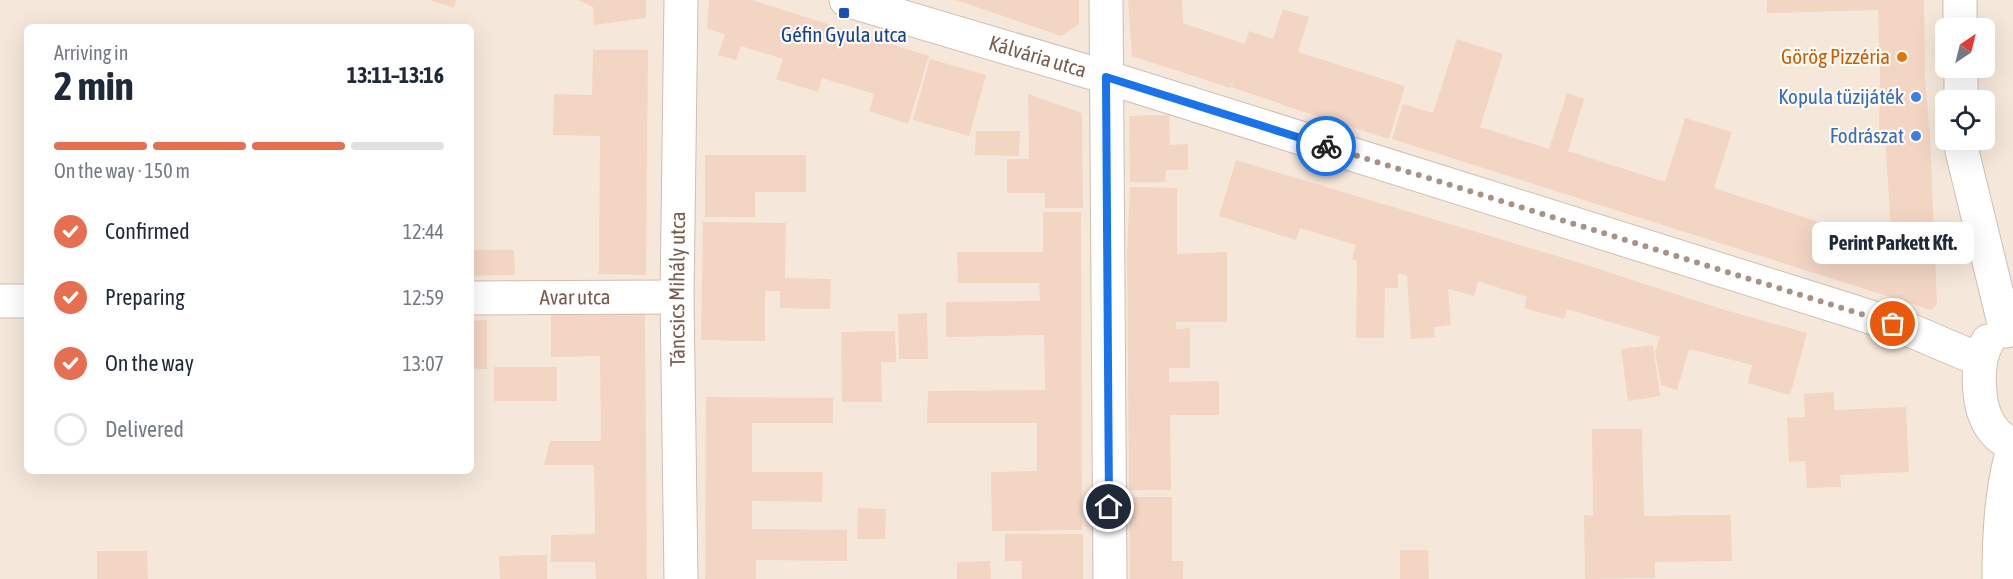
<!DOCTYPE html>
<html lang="en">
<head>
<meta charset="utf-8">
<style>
	body { margin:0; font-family:"Asap Condensed",sans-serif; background:#f6f6f7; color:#1f2937; height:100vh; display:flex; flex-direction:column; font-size:22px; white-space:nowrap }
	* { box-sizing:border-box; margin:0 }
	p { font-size:20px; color:#747a83 }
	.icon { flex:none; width:33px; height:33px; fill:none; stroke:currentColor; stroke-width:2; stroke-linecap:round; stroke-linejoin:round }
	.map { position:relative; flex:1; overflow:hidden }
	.details { position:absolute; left:24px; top:24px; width:450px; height:450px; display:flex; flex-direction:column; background:#fff; border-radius:9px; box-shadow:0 6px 24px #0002 }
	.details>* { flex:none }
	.needle { width:39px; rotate:35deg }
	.buttons { position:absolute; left:1935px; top:18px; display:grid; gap:12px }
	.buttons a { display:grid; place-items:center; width:60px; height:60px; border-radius:9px; background:#fff; box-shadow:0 6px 24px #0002; font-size:30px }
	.pin { position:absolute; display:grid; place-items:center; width:51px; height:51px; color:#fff; margin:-26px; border:3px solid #fff; border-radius:50%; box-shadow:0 2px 6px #0007 }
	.courier { position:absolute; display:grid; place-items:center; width:60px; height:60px; margin:-30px; border:4px solid #1a73e8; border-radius:50%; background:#fff; color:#222; box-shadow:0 2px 8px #0007 }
	.bubble { position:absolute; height:42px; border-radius:9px; background:#fff; box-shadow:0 6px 24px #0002; font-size:20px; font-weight:700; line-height:42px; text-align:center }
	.head em { font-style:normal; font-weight:700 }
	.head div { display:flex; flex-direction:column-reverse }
	.head { display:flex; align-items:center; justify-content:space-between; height:102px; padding:0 30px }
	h1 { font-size:39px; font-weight:700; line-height:45px }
	.bar { display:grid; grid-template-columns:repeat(4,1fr); gap:9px 6px; align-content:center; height:72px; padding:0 30px }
	.bar i { height:8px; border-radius:4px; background:#e0e1e3 }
	.bar .current { background:#e76f51 }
	.bar p { grid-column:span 4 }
	ol { padding:0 30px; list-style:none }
	li { display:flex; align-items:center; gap:18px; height:66px }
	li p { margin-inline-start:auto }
	li .icon { padding:6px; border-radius:50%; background:#e76f51; color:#fff; stroke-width:4 }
	li:last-child { color:#747a83 }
	li i { width:33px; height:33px; border:3px solid #e0e1e3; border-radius:50% }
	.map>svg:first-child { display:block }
</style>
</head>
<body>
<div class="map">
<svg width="2013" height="579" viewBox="0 0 2013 579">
	<rect width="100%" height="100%" fill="#fdf6ec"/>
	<path fill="#f5e8da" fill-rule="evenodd" d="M0,0H2013V579H0ZM27,27H471V471H27ZM1946,28H1984V68H1946ZM1946,100H1984V140H1946Z"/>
	<g fill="#f3d5c3">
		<polygon points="430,0 456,0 454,8"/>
		<polygon points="578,0 646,0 646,18 594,25 593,7"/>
		<polygon points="709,0 752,0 929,56 908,124 869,111 874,94 822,78 818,92 776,79 783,59 741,46 736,60 718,55 725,34 707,29"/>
		<polygon points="956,0 1079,0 1079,24 1061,36"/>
		<polygon points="1128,0 1182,0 1183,23 1245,44 1249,31 1273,39 1283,9 1309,17 1298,52 1405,86 1389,139 1282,105 1285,96 1282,104 1231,87 1237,68 1230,88 1132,56"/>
		<polygon points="1767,0 1924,0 1925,79 1930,135 1937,304 1931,310 1392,139 1403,104 1433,113 1457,39 1503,54 1480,127 1549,149 1567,93 1584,99 1568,151 1665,182 1685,118 1732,132 1714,188 1892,246 1885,136 1879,137 1880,80 1878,10 1767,13"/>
		<polygon points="593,50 648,50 646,275 599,274 600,136 553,135 554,94 592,95"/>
		<polygon points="930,59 986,75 969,136 913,120"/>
		<polygon points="1028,94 1082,113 1083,208 1045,208 1045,193 1007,193 1007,159 1029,159"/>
		<polygon points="1169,115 1170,145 1188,144 1188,170 1166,170 1165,182 1130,182 1129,116"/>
		<polygon points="976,131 1020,131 1019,156 975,155"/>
		<polygon points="705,155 806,155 806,192 755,192 755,217 705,217"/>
		<polygon points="1236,160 1580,263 1725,310 1807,333 1790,395 1748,383 1752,365 1689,349 1677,390 1661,385 1655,352 1660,337 1567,309 1564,319 1524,308 1527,297 1478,281 1474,296 1448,289 1451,325 1434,327 1435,337 1411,339 1407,276 1398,273 1398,288 1385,288 1384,338 1356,338 1357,261 1352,259 1356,245 1300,228 1296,240 1219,216"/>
		<polygon points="1130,187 1177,188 1177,254 1227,252 1227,322 1176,322 1176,329 1190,328 1190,368 1169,368 1169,382 1219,381 1219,415 1170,415 1171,490 1129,490 1127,253"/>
		<polygon points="1043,212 1081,212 1082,530 992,531 991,472 1037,471 1037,423 927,423 928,391 1045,390 1044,335 946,337 946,302 1040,301 1039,283 958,283 957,252 1043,252"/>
		<polygon points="703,222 786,223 785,278 831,279 830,309 780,308 780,291 765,291 765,341 701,340"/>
		<polygon points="471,250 514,250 515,275 471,276"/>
		<polygon points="927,313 928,359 899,359 898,314"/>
		<polygon points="645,314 647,579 596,579 595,562 551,562 551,535 595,534 594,465 544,465 550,441 601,441 600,356 551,357 551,315"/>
		<polygon points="487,320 487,369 471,369 471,321"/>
		<polygon points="895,331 896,362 881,362 882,402 842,402 841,332"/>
		<polygon points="1653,345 1660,396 1628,401 1621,349"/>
		<rect x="494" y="367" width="63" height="34"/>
		<polygon points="1834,392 1834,410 1906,407 1909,472 1840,475 1841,487 1807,488 1805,461 1789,462 1787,418 1805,417 1804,394"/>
		<polygon points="706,397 833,398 833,423 752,423 752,472 823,472 822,502 752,501 752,529 847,530 847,561 756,560 756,579 705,579"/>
		<polygon points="1592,429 1642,429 1644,516 1731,515 1732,561 1655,562 1655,578 1585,579 1584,515 1593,516"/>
		<polygon points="1129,497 1172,497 1172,561 1183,561 1183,579 1130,579"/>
		<polygon points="858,508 886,509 885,539 857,539"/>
		<polygon points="1005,534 1083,534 1083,579 1022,579 1022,561 1005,561"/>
		<polygon points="1400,550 1428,550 1429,579 1400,579"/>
		<polygon points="97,551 147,551 148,579 97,579"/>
		<polygon points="547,555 547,579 500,579 499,556"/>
		<polygon points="990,561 991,579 957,579 957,562"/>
	</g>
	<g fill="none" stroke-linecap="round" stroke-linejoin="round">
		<defs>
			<g id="minor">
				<path id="s1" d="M846,0L1106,77L1855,312L1912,331L1980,360"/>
				<polyline points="1106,0 1110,579"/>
				<polyline points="1960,0 1960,28"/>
				<polyline points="1961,68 1961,100"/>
				<polyline points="1962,140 1962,151 2006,331"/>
				<path id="s2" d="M471,298L677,297"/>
				<polyline points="0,301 27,301"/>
				<path d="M1988,341C1975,362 1977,407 1991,427C1997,436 2004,441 2013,445"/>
				<path id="s3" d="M681,579L677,297L681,0"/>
				<path d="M1999,579C1999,534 2001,492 2013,449"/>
			</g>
		</defs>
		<use href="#minor" stroke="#d1beb0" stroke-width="35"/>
		<use href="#minor" stroke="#fff" stroke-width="33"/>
	</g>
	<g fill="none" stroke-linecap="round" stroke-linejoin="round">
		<polyline stroke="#a89285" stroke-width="6" stroke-dasharray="0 10.8" points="1326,146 1893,324"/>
		<polyline stroke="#1a73e8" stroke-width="8" points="1109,507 1106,77 1326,146"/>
	</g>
	<rect fill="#1a4fb4" stroke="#fffaf3" stroke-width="2" x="838" y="7" width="12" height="12" rx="3"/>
	<circle fill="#e8710a" stroke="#fffaf3" stroke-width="2" cx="1902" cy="57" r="6"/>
	<g fill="#3f7fe0" stroke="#fffaf3" stroke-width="2">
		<circle cx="1916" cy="97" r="6"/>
		<circle cx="1916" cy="136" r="6"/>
	</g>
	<g text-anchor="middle" stroke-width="4.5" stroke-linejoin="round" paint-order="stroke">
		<g font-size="21" fill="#164399" stroke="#fffaf3">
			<text x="844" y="42">Géfin Gyula utca</text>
		</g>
		<g font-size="21" fill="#7a5c4d" stroke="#fffaf3">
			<text dy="7" stroke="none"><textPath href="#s1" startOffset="200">Kálvária utca</textPath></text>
			<text dy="7" stroke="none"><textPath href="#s3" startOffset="290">Táncsics Mihály utca</textPath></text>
			<text dy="7" stroke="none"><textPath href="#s2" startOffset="104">Avar utca</textPath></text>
		</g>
		<g font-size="21" fill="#c56008" stroke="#fffaf3" text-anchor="end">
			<text x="1890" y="64">Görög Pizzéria</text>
		</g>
		<g font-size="21" fill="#366cbe" stroke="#fffaf3" text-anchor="end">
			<text x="1904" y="104">Kopula tüzijáték</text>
			<text x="1904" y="143">Fodrászat</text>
		</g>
	</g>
</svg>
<div class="buttons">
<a><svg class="needle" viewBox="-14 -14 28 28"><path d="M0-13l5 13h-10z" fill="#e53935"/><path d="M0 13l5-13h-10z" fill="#747a83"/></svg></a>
<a><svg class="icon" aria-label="locate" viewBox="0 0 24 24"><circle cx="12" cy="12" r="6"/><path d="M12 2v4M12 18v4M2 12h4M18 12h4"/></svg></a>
</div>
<div class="pin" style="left:1893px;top:324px;background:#ea580c"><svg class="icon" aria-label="bag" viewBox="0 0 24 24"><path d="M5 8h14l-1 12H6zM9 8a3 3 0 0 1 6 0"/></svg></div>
<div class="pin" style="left:1109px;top:507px;background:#1f2937"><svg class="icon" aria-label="home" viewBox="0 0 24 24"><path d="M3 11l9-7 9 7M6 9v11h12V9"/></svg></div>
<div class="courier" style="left:1326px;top:146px"><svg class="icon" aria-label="bike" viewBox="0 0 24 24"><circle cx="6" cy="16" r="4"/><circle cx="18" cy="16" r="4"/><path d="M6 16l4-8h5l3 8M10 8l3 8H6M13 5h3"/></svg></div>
<div class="bubble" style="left:1812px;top:222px;width:162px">Perint Parkett Kft.</div>
<section class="details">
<div class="head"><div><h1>2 min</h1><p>Arriving in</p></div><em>13:11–13:16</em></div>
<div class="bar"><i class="current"></i><i class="current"></i><i class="current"></i><i></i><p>On the way · 150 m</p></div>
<ol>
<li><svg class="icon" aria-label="check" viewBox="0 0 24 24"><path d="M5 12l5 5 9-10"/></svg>Confirmed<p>12:44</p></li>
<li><svg class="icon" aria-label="check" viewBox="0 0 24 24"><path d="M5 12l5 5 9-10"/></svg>Preparing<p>12:59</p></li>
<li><svg class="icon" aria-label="check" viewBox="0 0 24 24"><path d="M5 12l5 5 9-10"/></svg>On the way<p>13:07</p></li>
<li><i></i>Delivered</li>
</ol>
</section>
</div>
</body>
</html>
